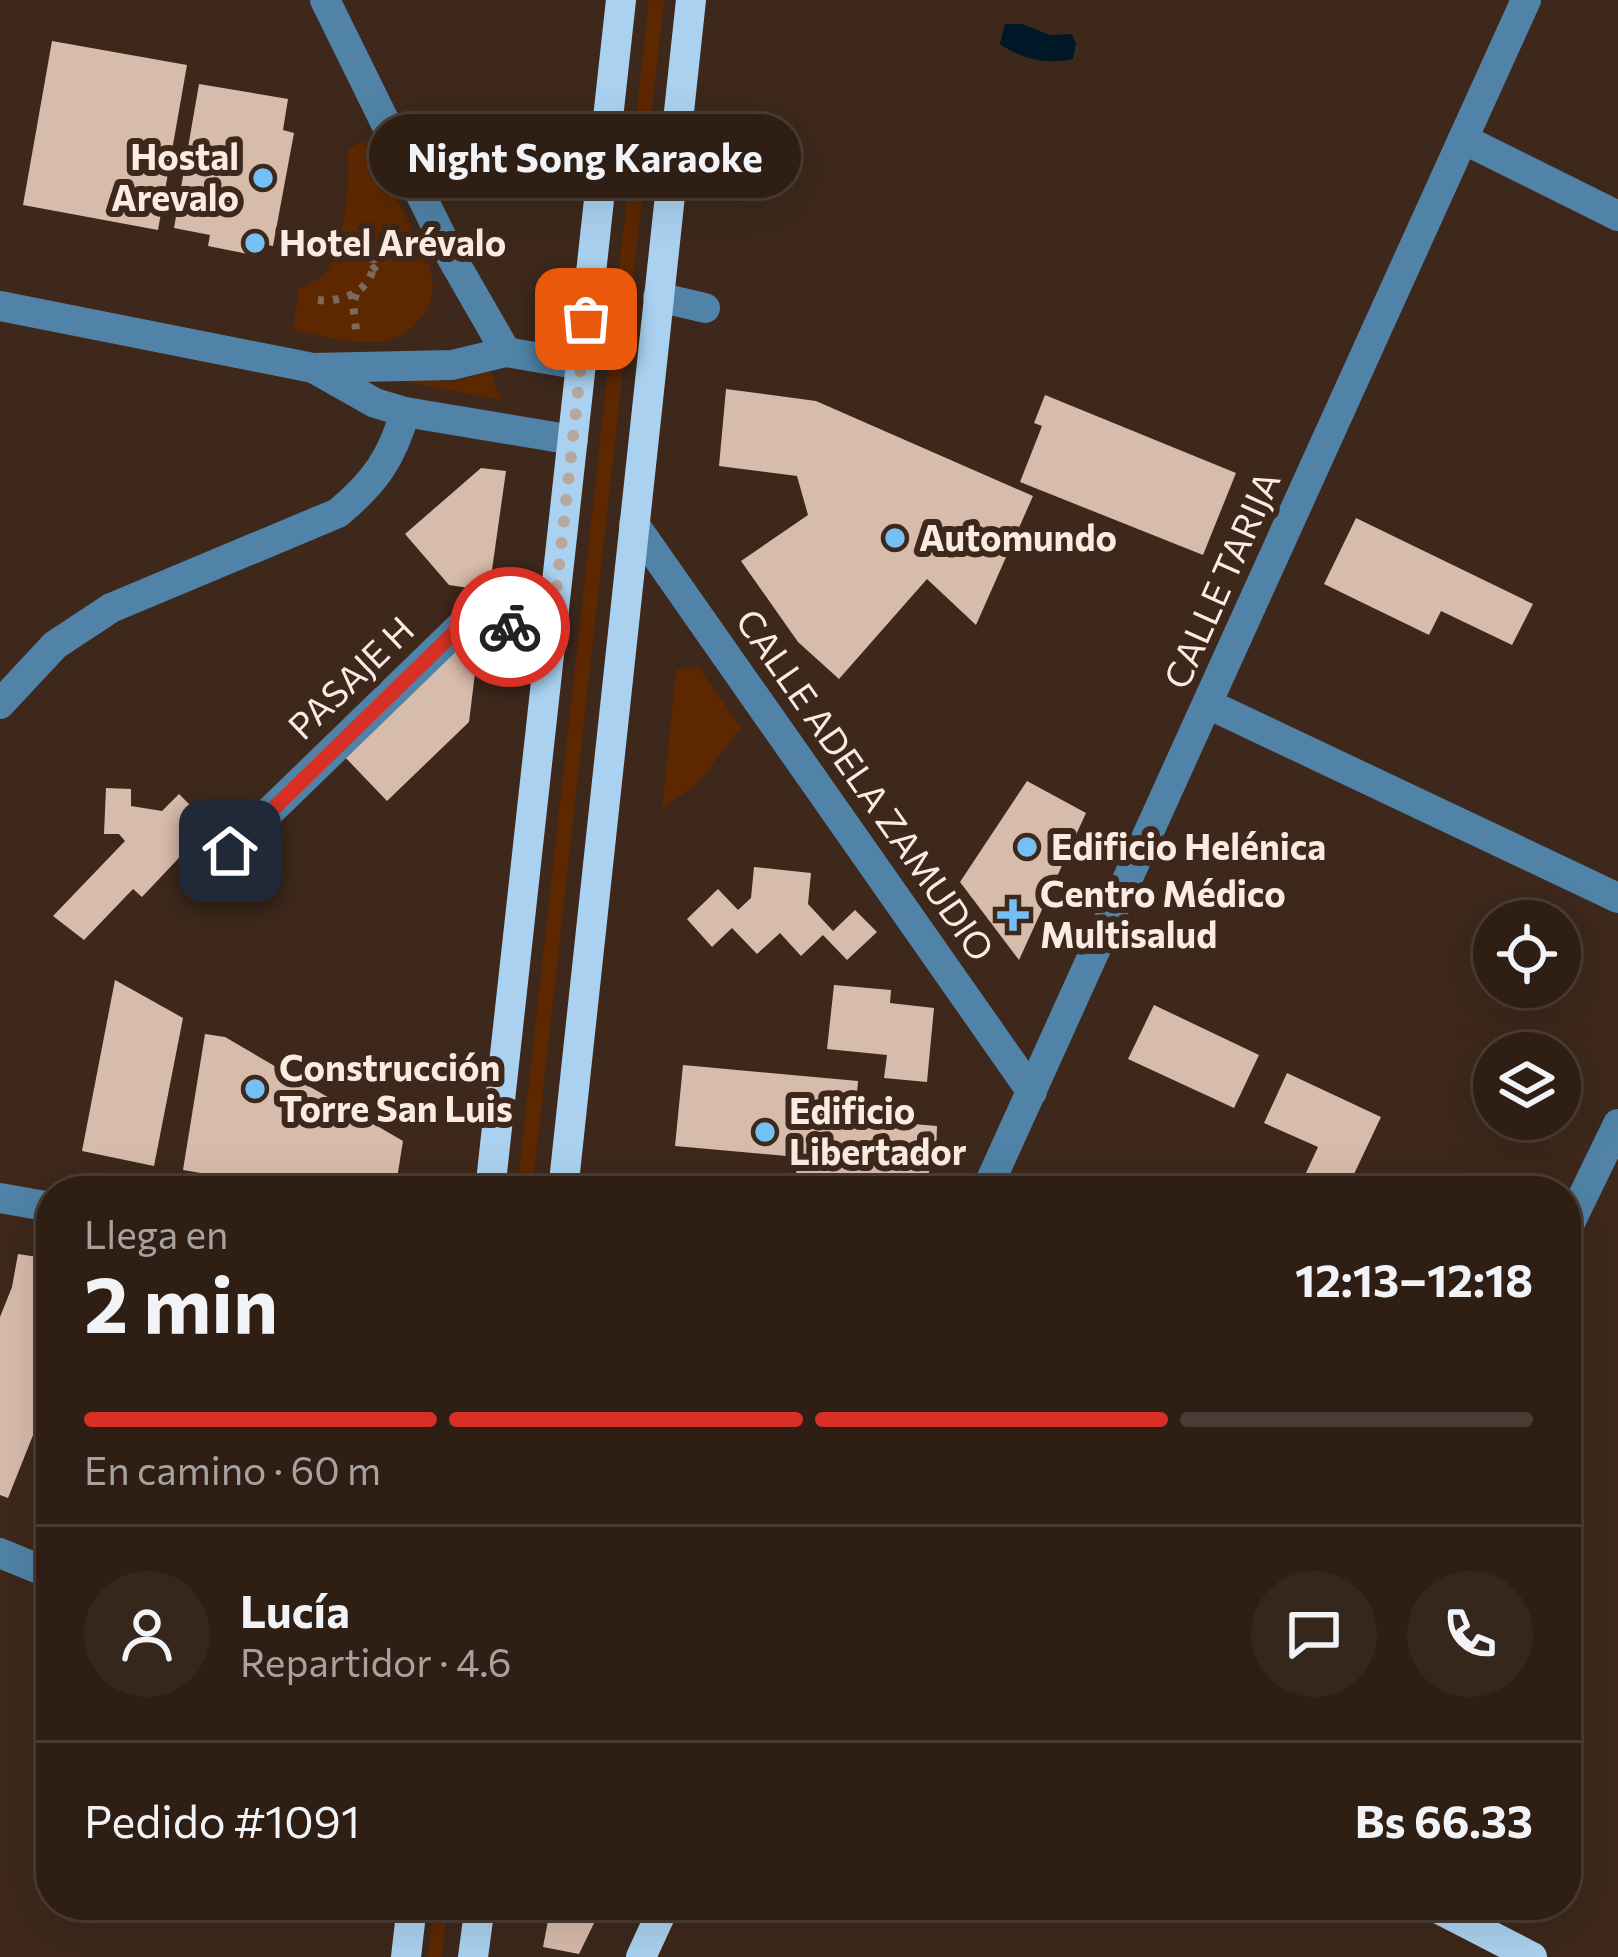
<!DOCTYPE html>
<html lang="es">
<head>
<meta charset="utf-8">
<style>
	body { margin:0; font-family:Commissioner,sans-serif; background:#36271d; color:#f1f3f6; height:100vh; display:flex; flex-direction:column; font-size:45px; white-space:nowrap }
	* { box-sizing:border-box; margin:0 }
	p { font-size:39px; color:#a7a2a0 }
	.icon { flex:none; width:66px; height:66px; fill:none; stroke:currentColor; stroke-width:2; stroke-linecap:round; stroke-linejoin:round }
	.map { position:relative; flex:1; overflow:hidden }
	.drawer { position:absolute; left:36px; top:1176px; width:1545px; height:744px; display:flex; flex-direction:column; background:#2e1e14; border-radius:48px; box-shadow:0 12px 48px #0002,0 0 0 3px #493c34 }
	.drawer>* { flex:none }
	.fabs { position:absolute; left:1473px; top:900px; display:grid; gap:24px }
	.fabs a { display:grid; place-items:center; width:108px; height:108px; border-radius:50%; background:#2e1e14; box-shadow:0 12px 48px #0002,0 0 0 3px #493c34; font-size:60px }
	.pin { position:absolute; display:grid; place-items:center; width:102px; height:102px; color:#fff; margin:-51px; border-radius:24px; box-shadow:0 6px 18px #0006 }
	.courier { position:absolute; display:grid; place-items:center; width:120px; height:120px; margin:-60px; border:9px solid #d93025; border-radius:50%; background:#fff; color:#222; box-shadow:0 3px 15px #0007 }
	.bubble { position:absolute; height:84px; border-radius:42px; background:#2e1e14; box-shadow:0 12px 48px #0002,0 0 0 3px #493c34; font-size:39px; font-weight:700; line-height:84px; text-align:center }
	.summary em { font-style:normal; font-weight:700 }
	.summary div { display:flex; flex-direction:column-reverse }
	.summary { display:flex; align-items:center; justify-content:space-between; height:204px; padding:0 48px }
	h1 { font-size:78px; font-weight:700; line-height:90px }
	.bar { display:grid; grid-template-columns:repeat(4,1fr); gap:18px 12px; align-content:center; height:144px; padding:0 48px }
	.bar i { height:15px; border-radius:9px; background:#493c34 }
	.bar .current { background:#d93025 }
	.bar p { grid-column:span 4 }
	.line { display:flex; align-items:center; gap:30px; padding:0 48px; border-top:3px solid #493c34 }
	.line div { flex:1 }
	.round { display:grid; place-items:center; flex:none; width:126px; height:126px; border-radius:63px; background:#36271d }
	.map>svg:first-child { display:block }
</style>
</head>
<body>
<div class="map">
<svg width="1618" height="1957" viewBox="0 0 1618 1957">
	<rect width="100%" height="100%" fill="#3d281b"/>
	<g fill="#5d2800">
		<polygon points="649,0 664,0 532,1191 517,1191"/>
		<path d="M363,141C380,173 436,258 433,291C432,303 424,315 416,324C401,340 378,344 357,342C335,340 314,334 293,330L299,289C307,285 318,281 324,274C346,250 349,180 348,149Z"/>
		<polygon points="490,371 501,400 377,376 454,382"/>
		<polygon points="698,666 741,728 697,784 662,808 676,670"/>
		<polygon points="433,1905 448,1905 442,1957 428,1957"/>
	</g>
	<path fill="#001728" d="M1005,24H1022L1050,35L1072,34L1076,44L1073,59C1047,65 1021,59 1000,44Z"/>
	<g fill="#d7bbab">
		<polygon points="52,41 187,65 158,230 23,205"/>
		<polygon points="199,84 288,99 283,130 294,133 273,246 255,243 253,255 208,246 210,235 174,228"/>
		<polygon points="726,389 816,401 1033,496 976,625 927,579 839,679 798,642 741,561 808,515 797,476 719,466"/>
		<polygon points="1045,395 1236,473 1203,555 1020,482 1042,426 1034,423"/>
		<polygon points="481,468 506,471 489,591 449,585 405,534"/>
		<polygon points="1356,518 1533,604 1512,645 1441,611 1429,635 1324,584"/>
		<polygon points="462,638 479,641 469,722 387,801 341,753"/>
		<polygon points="1027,781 1086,813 1019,960 960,882"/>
		<polygon points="106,788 131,789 131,806 162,811 179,794 219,834 202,851 193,843 142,897 133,889 84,940 53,916 125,841 119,834 104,834"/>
		<polygon points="754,867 811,873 808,904 833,931 855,910 877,932 847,960 823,935 801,956 780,933 757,954 732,928 712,947 687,919 718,889 738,910 751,898"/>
		<polygon points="115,980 183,1018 154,1166 82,1151"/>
		<polygon points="834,985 891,990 890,1003 934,1008 927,1082 884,1078 887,1055 827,1049"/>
		<polygon points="1154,1005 1259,1055 1234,1108 1128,1059"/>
		<polygon points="205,1034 225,1037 403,1141 395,1191 308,1191 183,1170"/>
		<polygon points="683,1065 858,1081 855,1119 937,1126 936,1157 920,1191 811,1191 817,1177 796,1175 797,1157 675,1146"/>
		<polygon points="1287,1073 1381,1117 1346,1191 1305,1191 1299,1188 1318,1147 1264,1123"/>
		<polygon points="18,1254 51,1259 51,1373 42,1393 49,1395 8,1498 0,1495 0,1317 12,1287"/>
		<polygon points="551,1905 606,1905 603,1917 596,1919 579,1954 543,1947"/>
	</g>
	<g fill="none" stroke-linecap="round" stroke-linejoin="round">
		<g stroke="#7c695e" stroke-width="8" stroke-dasharray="6 9" stroke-linecap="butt">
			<polyline points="372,270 385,258 412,251"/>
			<polyline points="356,294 353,304 357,338"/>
			<path d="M318,300C343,303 377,289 373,258C371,243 360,235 350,226"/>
		</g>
		<g stroke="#5083a7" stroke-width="30">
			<polyline points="325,0 452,258 506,352"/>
			<polyline points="1463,139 1618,216"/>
			<polyline points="658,297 705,308"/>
			<polyline points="0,306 313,368 452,365 506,352 581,365"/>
			<polyline points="313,368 375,403 405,412 573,440"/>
			<polyline points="634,524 1032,1092"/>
			<path d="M0,704L55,645L111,608L338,513C375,482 392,458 405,412"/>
			<polyline points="1208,704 1618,898"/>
			<polyline points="229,851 464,623 552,630"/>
			<polyline points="986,1191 1526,0"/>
			<polyline points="0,1198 51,1207"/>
			<polyline points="1566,1231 1618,1124"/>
			<polyline points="0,1553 51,1574"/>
		</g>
		<g stroke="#aad2f0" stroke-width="30">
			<polyline points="490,1191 621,0"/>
			<polyline points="563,1191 691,0"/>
			<polyline points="1431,1905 1532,1957"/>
			<polyline points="406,1957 412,1905"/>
			<polyline points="473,1957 480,1905"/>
			<polyline points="641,1957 665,1905"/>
		</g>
	</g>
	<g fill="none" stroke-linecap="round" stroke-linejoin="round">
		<polyline stroke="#b8a79d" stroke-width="12" stroke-dasharray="0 21.6" points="510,627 552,630 586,319"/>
		<polyline stroke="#d93025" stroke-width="15" points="230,851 464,623 510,627"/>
	</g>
	<g fill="#74c0f6" stroke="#3d281b" stroke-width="4.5">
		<circle cx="263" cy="178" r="12"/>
		<circle cx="255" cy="243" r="12"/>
		<circle cx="895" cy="538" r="12"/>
		<circle cx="1027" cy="847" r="12"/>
		<path d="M1007 897h12v12h12v12h-12v12h-12v-12h-12v-12h12z"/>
		<circle cx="255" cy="1089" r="12"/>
		<circle cx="765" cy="1132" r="12"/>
	</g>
	<g text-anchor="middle" stroke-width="12" stroke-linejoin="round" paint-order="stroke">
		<g font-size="36" font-weight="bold" fill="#faece3" stroke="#3d281b" text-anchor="start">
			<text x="239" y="170" text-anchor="end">Hostal<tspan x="239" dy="41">Arevalo</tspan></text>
			<text x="279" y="256">Hotel Arévalo</text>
			<text x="919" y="551">Automundo</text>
			<text x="1051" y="860">Edificio Helénica</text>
			<text x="1040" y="907">Centro Médico<tspan x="1040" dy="41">Multisalud</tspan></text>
			<text x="279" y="1081">Construcción<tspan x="279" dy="41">Torre San Luis</tspan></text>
			<text x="789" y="1124">Edificio<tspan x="789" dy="41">Libertador</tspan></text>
		</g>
		<g font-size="36" fill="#faece3" stroke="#3d281b">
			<text transform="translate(1222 580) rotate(-66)" y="13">CALLE TARIJA</text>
			<text transform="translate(351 678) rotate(-44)" y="13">PASAJE H</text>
			<text transform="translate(865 785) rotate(55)" y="13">CALLE ADELA ZAMUDIO</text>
		</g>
	</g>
</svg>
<div class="fabs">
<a><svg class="icon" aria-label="locate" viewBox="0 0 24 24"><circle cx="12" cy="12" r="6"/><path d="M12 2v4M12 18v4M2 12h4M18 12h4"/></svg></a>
<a><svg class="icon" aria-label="layers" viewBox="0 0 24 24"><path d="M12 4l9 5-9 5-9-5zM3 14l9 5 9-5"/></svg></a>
</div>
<div class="pin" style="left:586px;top:319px;background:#ea580c"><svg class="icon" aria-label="bag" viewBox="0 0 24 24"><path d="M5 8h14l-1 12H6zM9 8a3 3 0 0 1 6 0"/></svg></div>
<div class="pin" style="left:230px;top:851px;background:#1f2937"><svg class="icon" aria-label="home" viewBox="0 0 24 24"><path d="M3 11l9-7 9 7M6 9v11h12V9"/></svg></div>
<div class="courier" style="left:510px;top:627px"><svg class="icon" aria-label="bike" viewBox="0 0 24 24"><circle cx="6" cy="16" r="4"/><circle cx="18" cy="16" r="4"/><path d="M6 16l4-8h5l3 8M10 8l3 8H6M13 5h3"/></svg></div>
<div class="bubble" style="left:369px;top:114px;width:432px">Night Song Karaoke</div>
<section class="drawer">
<div class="summary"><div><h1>2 min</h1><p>Llega en</p></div><em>12:13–12:18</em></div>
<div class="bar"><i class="current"></i><i class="current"></i><i class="current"></i><i></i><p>En camino · 60 m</p></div>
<div class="line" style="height:216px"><a class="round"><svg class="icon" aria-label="person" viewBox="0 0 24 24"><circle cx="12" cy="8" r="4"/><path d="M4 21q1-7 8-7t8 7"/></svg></a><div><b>Lucía</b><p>Repartidor · 4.6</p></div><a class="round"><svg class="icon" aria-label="chat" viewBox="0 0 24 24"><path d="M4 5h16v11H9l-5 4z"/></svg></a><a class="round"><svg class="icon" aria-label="phone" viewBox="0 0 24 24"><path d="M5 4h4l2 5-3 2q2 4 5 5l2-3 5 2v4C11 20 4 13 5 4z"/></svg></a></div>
<div class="line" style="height:156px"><div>Pedido #1091</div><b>Bs 66.33</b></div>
</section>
</div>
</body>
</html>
